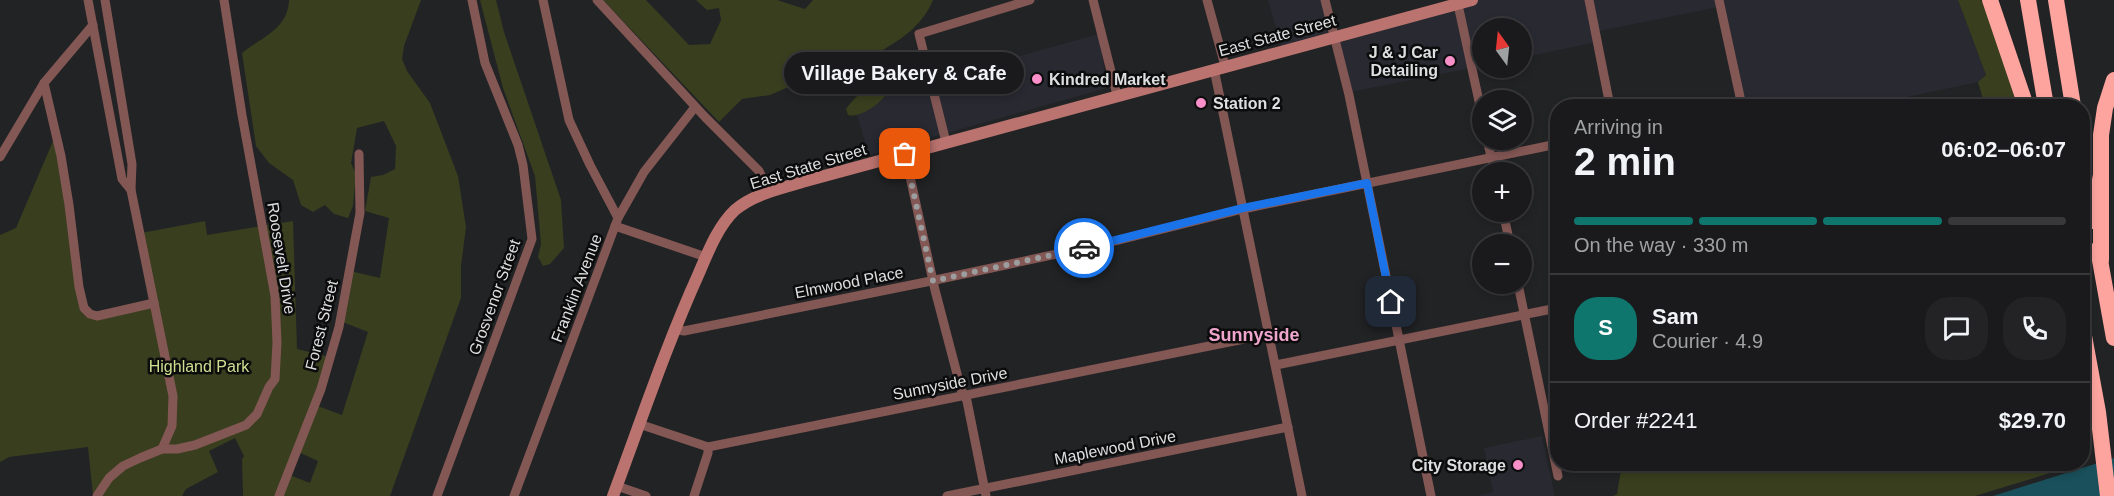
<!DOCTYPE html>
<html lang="en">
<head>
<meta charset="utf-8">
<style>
	body { margin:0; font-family:Helvetica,sans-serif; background:#232325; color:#f1f3f6; height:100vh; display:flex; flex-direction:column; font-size:22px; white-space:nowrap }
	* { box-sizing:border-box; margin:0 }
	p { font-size:20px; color:#9fa1a3 }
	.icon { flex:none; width:33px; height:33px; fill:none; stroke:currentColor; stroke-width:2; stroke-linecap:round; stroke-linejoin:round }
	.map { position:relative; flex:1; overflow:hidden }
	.drawer { position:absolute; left:1550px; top:99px; width:540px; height:372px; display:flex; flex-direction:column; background:#1a1a1c; border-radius:24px; box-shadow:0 3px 9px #0003,0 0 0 2px #38383b }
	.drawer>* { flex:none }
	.needle { width:39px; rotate:345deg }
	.tools { position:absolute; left:1472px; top:18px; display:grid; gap:12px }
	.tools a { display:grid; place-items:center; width:60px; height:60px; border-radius:50%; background:#1a1a1c; box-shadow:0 3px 9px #0003,0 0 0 2px #38383b; font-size:30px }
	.pin { position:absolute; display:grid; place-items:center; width:51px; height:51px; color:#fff; margin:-26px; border-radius:12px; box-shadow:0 3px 9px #0006 }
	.courier { position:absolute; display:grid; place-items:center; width:60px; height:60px; margin:-30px; border:4px solid #1a73e8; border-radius:50%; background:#fff; color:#222; box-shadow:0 2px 8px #0007 }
	.bubble { position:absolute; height:42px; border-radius:21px; background:#1a1a1c; box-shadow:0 3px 9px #0003,0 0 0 2px #38383b; font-size:20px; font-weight:600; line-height:42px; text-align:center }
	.head em { font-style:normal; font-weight:600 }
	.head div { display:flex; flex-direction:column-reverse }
	.head { display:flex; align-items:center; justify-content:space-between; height:102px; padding:0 24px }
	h1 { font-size:39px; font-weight:600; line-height:45px }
	.bar { display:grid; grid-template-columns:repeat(4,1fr); gap:9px 6px; align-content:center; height:72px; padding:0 24px }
	.bar i { height:8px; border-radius:4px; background:#38383b }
	.bar .current { background:#0f766e }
	.bar p { grid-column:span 4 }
	.line { display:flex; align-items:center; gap:15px; padding:0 24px; border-top:2px solid #38383b }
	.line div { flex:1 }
	.round { display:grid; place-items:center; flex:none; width:63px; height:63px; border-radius:24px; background:#232325 }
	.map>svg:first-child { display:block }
</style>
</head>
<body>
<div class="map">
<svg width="2114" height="496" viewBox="0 0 2114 496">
	<rect width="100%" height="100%" fill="#222325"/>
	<g fill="#282931">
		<polygon points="1268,0 1322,0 1333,39 1460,0 1958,0 1986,75 1978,82 1864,106 1738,106 1718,7 1599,31 1601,41 1521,58 1521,28 1482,28 1482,66 1345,93 1334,43 1284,56"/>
		<polygon points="1099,34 1107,88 869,155 857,115 872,107 887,93"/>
		<polygon points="1542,436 1555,496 1477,496 1493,492 1484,448"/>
	</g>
	<g fill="#383e1e" fill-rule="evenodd">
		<path d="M289,0H421L404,46L402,59L407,71L430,103L458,176L466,227L461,266V298L390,496H243L242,459L244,456L235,438L209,451L218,472L186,489L182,496H93L88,447L9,457L0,462V235L16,228L56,134L87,313L153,303L141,233L205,221L207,235L293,221L297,349L329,357L315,405L342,415L368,332L340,321L350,271L380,278L389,218L365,211L371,177L383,175L395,169L396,146L384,121L357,128L351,163L356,174L353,206L348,218L334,214L325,205L313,212L301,205L293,180L269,163L256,146L242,53C262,37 288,29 289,0ZM296,451L318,461L310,483L287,474Z"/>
		<polygon points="480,0 496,0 504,32 561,200 564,248 550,264 543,266 538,257 541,244 535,176 503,88"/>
		<path d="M603,0H646L689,45L710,44L721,20L719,8L707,10L696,0H777L805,9L813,0H933C923,24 905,37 883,50C883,56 885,58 887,63C895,83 888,98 870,109C863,113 856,117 848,115L846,109C857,93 883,78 878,56L865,51L852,52L825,59L807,79L770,95L742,99L719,122Z"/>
		<polygon points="1958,0 1981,0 1997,38 2017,106 1985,106 1978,82 1986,75"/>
		<polygon points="1622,464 2072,464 2073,466 1975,496 1613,496 1617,494"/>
	</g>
	<polygon fill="#19505b" points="2114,458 2114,496 1993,496"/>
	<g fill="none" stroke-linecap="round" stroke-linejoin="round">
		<g stroke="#835754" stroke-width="9">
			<polyline points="88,0 122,179 131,190"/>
			<polyline points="105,0 132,164 131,190 173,396 172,426 162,449"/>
			<polyline points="543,0 569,120 590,165 618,218"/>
			<polyline points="597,0 705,117 759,171 769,192"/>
			<polyline points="1093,0 1117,95"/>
			<polyline points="1207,0 1225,66"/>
			<polyline points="1325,0 1349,95 1431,496"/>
			<polyline points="1457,0 1482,115"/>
			<polyline points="1589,0 1610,106"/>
			<polyline points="1719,0 1742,106"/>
			<polyline points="1214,69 1302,496"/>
			<polyline points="44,83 61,156 69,205 79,287 84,308 90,314 97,316 154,303"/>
			<polyline points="1487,140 1495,172"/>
			<polyline points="946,142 919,34 1030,0"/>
			<polyline points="905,154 935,290 961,389 967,401 986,496"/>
			<polyline points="0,157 44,83 93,25"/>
			<polyline points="1503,212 1510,244"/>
			<polyline points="615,226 706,257"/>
			<polyline points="1518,284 1558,476"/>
			<polyline points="674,329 684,331 926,282 1099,245 1243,209 1557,144"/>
			<polyline points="1276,365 1557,308"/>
			<polyline points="639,424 708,447 1269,334"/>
			<polyline points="617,486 646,496"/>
			<polyline points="97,496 109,478 123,466 140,458 162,449 177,449 195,445 246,425 257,414 269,387 275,379 277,343 275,296 242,115 224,0"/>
			<polyline points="279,496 321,389 339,327 360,213 359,154"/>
			<polyline points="437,496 532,239 523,165 518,145 485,63 472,0"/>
			<polyline points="514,496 618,218 644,172 695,107"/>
			<polyline points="694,496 708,453 708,447"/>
			<polyline points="947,496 1288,427"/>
		</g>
		<path stroke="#ba736e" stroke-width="12" d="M613,496C641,421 666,346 699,273C708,252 718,226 735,210C754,194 779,189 802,182L1472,0"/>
		<g stroke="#fda49e" stroke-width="16">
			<polyline points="1990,0 2026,106"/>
			<polyline points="2028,0 2046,106"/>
			<polyline points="2056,0 2073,106"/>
			<polyline points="2082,163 2092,221"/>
			<polyline points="2098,249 2114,338"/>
			<polyline points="2101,260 2101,135 2105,108 2114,80"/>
			<polyline points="2082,325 2098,412 2108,496"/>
		</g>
	</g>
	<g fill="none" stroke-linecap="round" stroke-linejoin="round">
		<polyline stroke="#9c9d9f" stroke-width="6" stroke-dasharray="0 10.8" points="905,154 933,281 1084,248"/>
		<polyline stroke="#1a73e8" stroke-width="8" points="1084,248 1243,208 1367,183 1391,302"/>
	</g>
	<g fill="#f98fc9" stroke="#0c0c0d" stroke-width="2">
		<circle cx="1450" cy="61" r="6"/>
		<circle cx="1037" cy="79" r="6"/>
		<circle cx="1201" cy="103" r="6"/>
		<circle cx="1518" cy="465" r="6"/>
	</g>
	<g text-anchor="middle" stroke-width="5" stroke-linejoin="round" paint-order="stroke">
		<g font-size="16" fill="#dedfe0" stroke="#0c0c0d">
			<text transform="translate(1277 35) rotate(-15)" y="6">East State Street</text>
			<text transform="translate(808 166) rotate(-17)" y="6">East State Street</text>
			<text transform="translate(282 258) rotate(81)" y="6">Roosevelt Drive</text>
			<text transform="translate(849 282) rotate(-11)" y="6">Elmwood Place</text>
			<text transform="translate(576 288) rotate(-69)" y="6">Franklin Avenue</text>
			<text transform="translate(494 297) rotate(-70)" y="6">Grosvenor Street</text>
			<text transform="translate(321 325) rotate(-76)" y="6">Forest Street</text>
			<text transform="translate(950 383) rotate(-11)" y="6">Sunnyside Drive</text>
			<text transform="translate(1115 447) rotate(-11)" y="6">Maplewood Drive</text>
		</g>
		<g font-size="16" font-weight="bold" fill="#dedfe0" stroke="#0c0c0d" text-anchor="end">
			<text x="1438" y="58">J &amp; J Car<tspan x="1438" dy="18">Detailing</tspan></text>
			<text x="1049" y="85" text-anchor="start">Kindred Market</text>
			<text x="1213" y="109" text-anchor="start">Station 2</text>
			<text x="1506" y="471">City Storage</text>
		</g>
		<g font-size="16" fill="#cedf90" stroke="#0c0c0d">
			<text x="199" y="372">Highland Park</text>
		</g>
		<g font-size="18" font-weight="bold" fill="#efa5cc" stroke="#0c0c0d">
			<text x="1254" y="341">Sunnyside</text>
		</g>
	</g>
</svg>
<div class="tools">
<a><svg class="needle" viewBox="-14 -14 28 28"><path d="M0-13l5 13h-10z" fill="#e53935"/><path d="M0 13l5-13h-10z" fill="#9fa1a3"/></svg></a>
<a><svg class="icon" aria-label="layers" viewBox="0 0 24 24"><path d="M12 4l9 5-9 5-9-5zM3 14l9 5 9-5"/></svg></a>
<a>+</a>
<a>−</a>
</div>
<div class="pin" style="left:905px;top:154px;background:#ea580c"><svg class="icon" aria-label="bag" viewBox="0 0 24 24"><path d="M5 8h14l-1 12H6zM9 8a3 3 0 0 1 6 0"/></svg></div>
<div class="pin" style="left:1391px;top:302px;background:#1f2937"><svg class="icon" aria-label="home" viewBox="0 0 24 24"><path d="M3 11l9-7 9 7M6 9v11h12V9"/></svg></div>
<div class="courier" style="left:1084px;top:248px"><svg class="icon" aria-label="car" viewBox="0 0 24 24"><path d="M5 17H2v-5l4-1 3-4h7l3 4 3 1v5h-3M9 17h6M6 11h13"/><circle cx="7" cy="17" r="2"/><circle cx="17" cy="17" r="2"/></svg></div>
<div class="bubble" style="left:784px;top:52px;width:240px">Village Bakery &amp; Cafe</div>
<section class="drawer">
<div class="head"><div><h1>2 min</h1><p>Arriving in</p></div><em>06:02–06:07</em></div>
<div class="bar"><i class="current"></i><i class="current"></i><i class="current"></i><i></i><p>On the way · 330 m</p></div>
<div class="line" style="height:108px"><b class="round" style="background:#0f766e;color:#fff">S</b><div><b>Sam</b><p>Courier · 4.9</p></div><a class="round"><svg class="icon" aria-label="chat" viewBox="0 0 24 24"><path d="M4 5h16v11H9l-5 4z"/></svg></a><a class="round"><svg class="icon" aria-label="phone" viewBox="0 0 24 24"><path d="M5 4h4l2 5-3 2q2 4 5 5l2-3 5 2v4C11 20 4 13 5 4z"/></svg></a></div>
<div class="line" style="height:78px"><div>Order #2241</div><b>$29.70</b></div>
</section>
</div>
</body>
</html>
